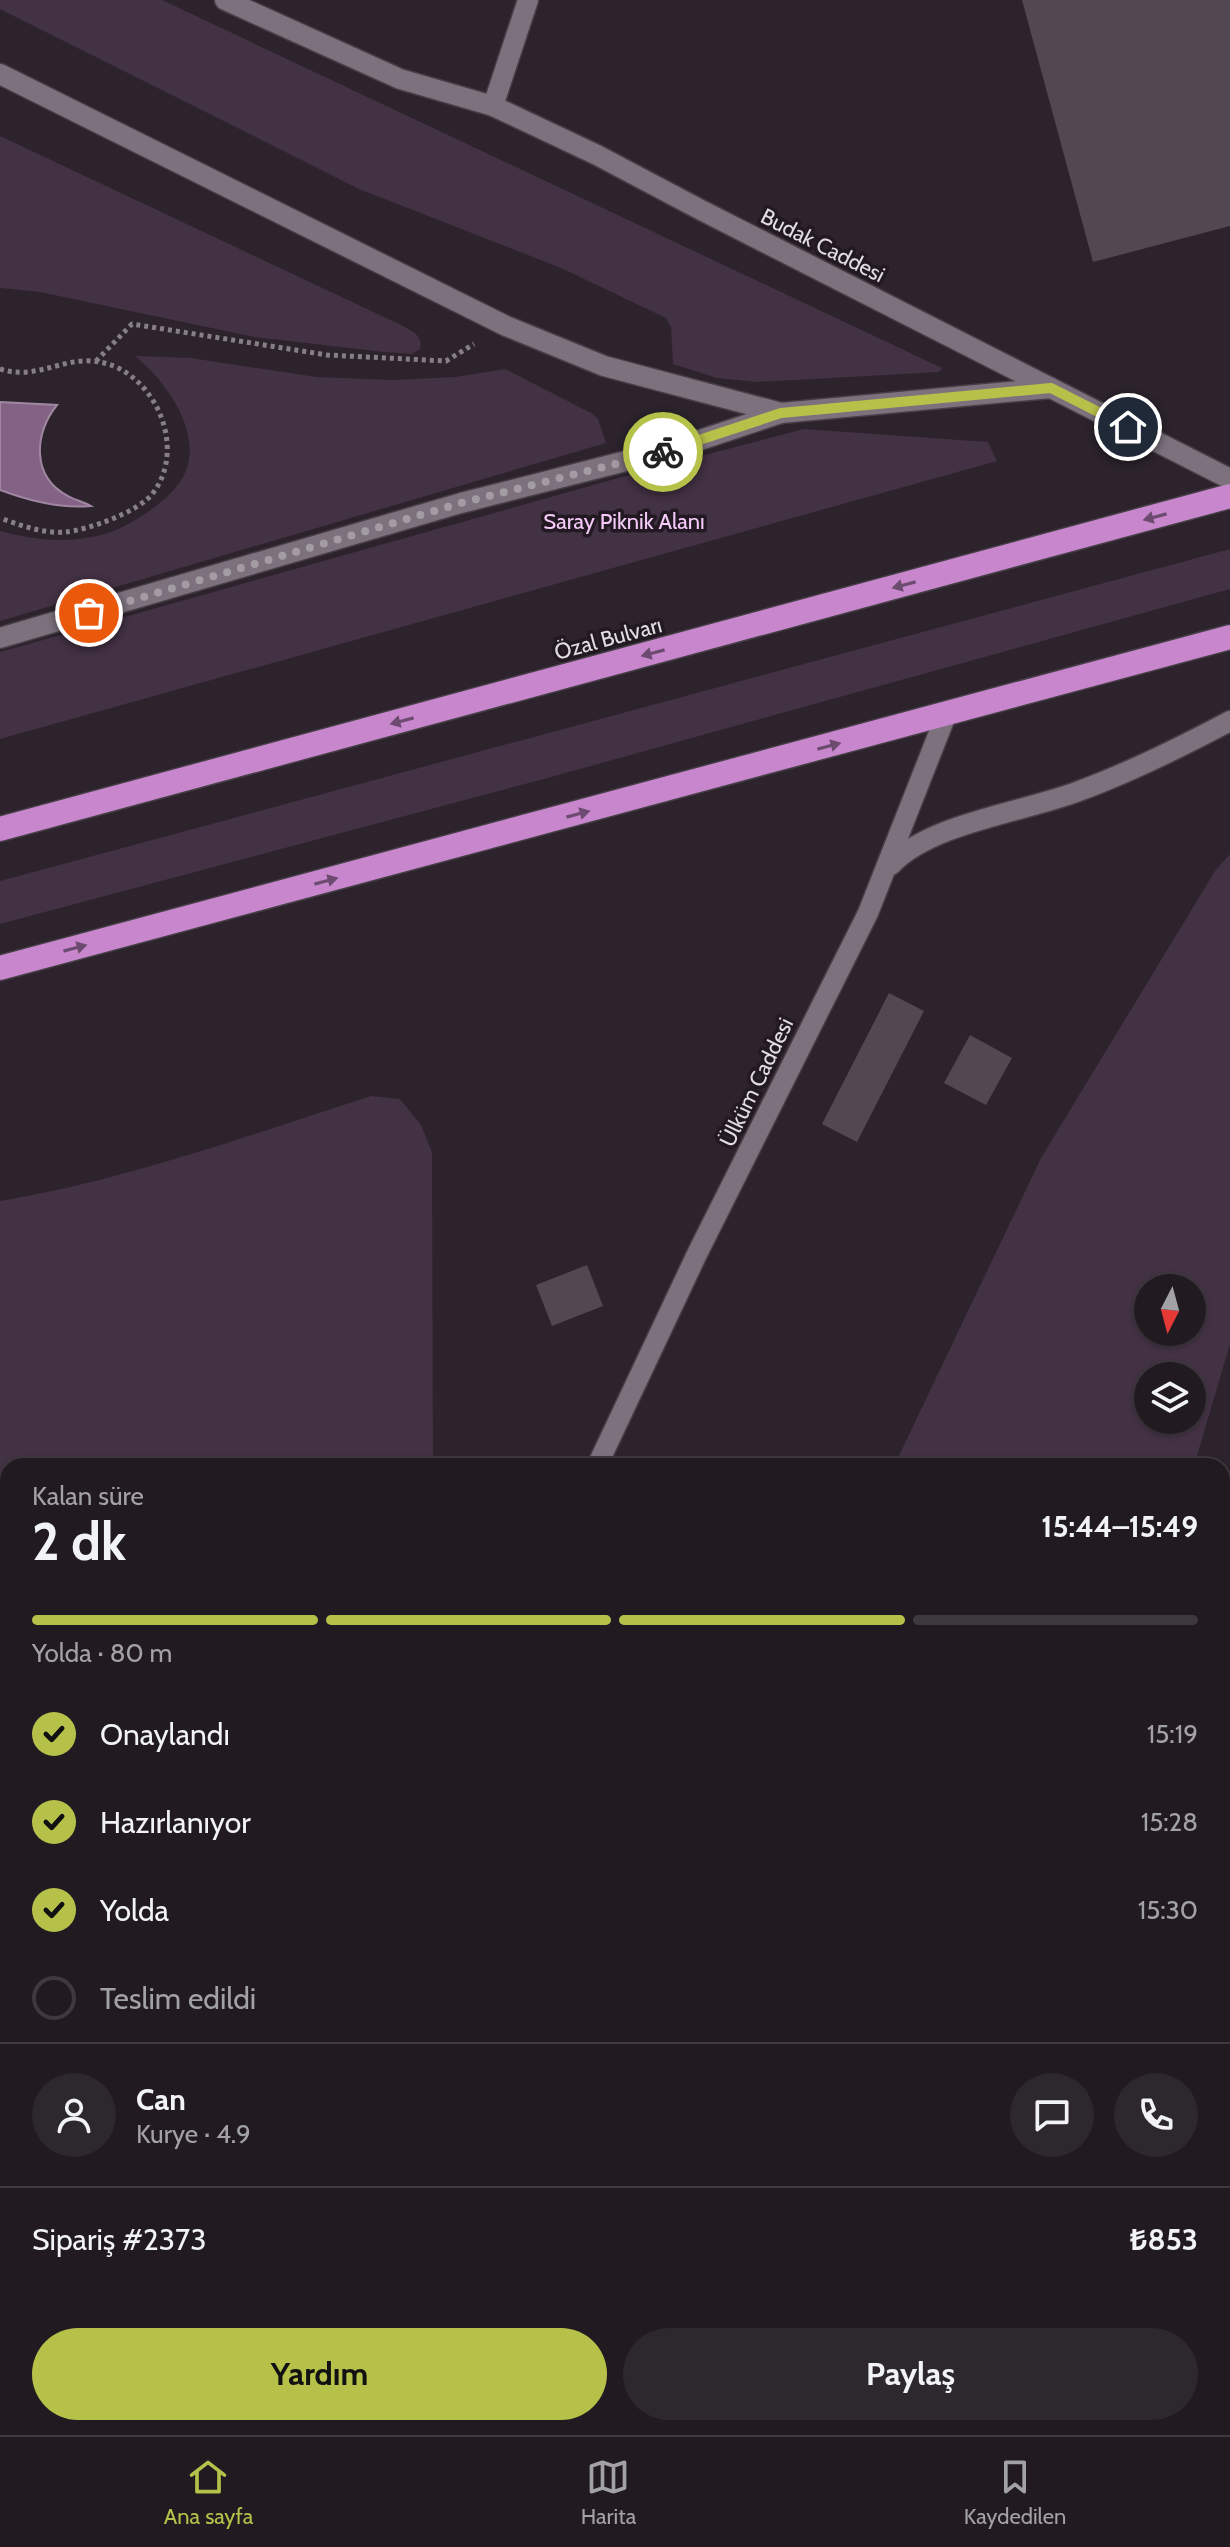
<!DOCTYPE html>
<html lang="tr">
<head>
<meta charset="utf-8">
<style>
	body { margin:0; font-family:Cabin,sans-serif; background:#2d272e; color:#f1f3f6; height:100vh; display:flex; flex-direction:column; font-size:30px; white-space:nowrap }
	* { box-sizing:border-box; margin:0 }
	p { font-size:26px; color:#a2a1a5 }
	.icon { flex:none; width:44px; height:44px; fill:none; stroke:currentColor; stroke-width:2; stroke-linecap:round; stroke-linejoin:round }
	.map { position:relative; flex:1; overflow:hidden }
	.sheet { position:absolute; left:0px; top:1458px; width:1230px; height:978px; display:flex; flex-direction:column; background:#211a21; border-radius:24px 24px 0 0; box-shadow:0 2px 6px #0004,0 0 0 2px #3e383f }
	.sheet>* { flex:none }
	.needle { width:52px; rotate:186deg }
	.tools { position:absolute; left:1134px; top:1274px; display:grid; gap:16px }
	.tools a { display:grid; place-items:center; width:72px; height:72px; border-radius:50%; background:#211a21; box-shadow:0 2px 6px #0004,0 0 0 2px #3e383f; font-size:40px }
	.pin { position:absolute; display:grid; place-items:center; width:68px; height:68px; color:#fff; margin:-34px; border:4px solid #fff; border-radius:50%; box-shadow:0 2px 8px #0007 }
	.courier { position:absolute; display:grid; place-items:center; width:80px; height:80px; margin:-40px; border:6px solid #b6c149; border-radius:50%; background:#fff; color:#222; box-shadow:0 2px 10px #0007 }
	.head em { font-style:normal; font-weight:800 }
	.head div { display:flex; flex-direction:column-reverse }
	.head { display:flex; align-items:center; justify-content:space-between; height:136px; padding:0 32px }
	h1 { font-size:52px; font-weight:800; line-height:60px }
	.bar { display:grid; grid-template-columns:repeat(4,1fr); gap:12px 8px; align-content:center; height:96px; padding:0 32px }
	.bar i { height:10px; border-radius:6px; background:#3e383f }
	.bar .current { background:#b6c149 }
	.bar p { grid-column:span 4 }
	.line { display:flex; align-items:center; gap:20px; padding:0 32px; border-top:2px solid #3e383f }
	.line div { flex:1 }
	.round { display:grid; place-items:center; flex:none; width:84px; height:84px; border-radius:42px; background:#2d272e }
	ol { padding:0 32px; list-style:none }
	li { display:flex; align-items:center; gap:24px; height:88px }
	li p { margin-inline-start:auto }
	li .icon { padding:8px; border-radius:50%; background:#b6c149; color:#111; stroke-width:4 }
	li:last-child { color:#a2a1a5 }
	li i { width:44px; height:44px; border:4px solid #3e383f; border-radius:50% }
	.button { display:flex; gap:16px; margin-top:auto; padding:16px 32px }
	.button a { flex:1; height:92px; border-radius:48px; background:#b6c149; color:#111; font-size:32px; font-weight:800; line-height:92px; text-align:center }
	.button a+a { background:#2d272e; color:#f1f3f6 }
	.menu { display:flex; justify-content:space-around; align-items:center; height:112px; border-top:2px solid #3e383f; background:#211a21; font-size:22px; color:#a2a1a5 }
	.menu a { display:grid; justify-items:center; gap:4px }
	.menu .current { color:#b6c149 }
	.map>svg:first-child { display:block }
</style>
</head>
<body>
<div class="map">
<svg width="1230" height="2435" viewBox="0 0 1230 2435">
	<rect width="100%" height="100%" fill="#2c232c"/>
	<g fill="#433144" fill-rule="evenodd">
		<polygon points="0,0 162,0 942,368 939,372 756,382 717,378 673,364 671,327 666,318 561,268 359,189 0,9"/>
		<path d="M0,136L401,325C411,331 424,335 420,349L412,354L384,352L254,337L40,292L0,288Z"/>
		<path d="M135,356L191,358L316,377L393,380L455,377L505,369L593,414L598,419L606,443L0,621V531C30,539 60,543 91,537C113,534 134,522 152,509C165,499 178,488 185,473C203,432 165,380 135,356Z"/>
		<polygon points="804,429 988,442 997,461 0,739 0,652 643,471"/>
		<polygon points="1230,549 1230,589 544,779 0,924 0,881"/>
		<path d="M1230,854V1344L1194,1466H894L1041,1158L1215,871ZM1148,1288H1192V1332H1148ZM1148,1376H1192V1420H1148Z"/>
		<path d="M371,1096L400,1099L421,1125L432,1152L433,1466H8V1845L0,1842V1201C127,1180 249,1135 371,1096Z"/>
		<polygon points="8,1945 8,2428 284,2428 282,2435 0,2435 0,1952"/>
	</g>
	<path fill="#836285" stroke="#a087a1" stroke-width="2" d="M0,402L57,405C34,433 31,477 68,496C75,500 84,502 91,506C59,509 29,501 0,490Z"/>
	<g fill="#524852">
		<polygon points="1022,0 1230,0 1230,226 1093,262"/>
		<polygon points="889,993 924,1011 857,1142 822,1124"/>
		<polygon points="970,1035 1012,1058 986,1105 944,1083"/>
		<polygon points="587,1265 603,1306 552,1326 536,1285"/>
		<polygon points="1222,1781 1230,1784 1230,1870 1222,1868"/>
		<polygon points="669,2428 762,2428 761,2435 668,2435"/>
		<polygon points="915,2428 1003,2428 1001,2435 913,2435"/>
	</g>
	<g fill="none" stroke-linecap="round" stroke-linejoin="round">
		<defs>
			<g id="minor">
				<polyline points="225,0 400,79 493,106"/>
				<polyline points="528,0 493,106 597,155 701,210 1230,479"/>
				<polyline points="0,74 506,326 604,366 781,413 1051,388"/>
				<polyline points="0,638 461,503 673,449 781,413"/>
				<path d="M891,865C930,823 1025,812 1079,791C1131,772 1181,747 1230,721"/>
				<polyline points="597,1466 697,1254 868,913 946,715"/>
				<polyline points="0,1908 8,1907"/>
				<polyline points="343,2435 345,2428"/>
			</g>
			<g id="highway">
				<polyline points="0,829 1230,496"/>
				<polyline points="0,968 1230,637"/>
			</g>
		</defs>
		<use href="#minor" stroke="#463e46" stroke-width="23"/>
		<use href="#highway" stroke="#463e46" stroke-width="27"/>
		<g stroke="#877f87" stroke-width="5" stroke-dasharray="4 4" stroke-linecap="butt">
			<polyline points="96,361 132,324 327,355 446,361 474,344"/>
			<path d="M0,369C43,383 72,346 118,368C161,389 184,452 153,493C139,512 88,530 65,532C43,534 20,525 0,518"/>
		</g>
		<use href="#minor" stroke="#7c717d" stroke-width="20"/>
		<use href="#highway" stroke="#c887cd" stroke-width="24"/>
	</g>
	<defs><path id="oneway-solid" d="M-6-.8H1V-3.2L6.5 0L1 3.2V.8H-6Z" transform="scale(2)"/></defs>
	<g fill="#6d4a6f">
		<use href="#oneway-solid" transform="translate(1155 517) rotate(165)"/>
		<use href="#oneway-solid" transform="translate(904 585) rotate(165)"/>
		<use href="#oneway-solid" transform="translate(653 653) rotate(165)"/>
		<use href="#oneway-solid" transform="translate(402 721) rotate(165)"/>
		<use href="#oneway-solid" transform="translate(829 746) rotate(-15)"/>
		<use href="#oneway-solid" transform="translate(578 814) rotate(-15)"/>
		<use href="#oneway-solid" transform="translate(326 881) rotate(-15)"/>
		<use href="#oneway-solid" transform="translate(75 948) rotate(-15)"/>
	</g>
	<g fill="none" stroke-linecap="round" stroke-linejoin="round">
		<polyline stroke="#a39ca3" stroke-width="8" stroke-dasharray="0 14.4" points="89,613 461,503 663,452"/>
		<polyline stroke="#b6c149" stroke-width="10" points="663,452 781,413 1051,388 1128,427"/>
	</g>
	<g text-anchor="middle" stroke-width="7" stroke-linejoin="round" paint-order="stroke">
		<g font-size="22" fill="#e3dde3" stroke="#221922">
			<text transform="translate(823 245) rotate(27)" y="8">Budak Caddesi</text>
			<text transform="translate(608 638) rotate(-15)" y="8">Özal Bulvarı</text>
			<text transform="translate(756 1082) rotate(-64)" y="8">Ülküm Caddesi</text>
		</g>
		<g font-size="22" fill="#f6cbf9" stroke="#221922">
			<text x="624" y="529">Saray Piknik Alanı</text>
		</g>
	</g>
</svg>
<div class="tools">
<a><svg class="needle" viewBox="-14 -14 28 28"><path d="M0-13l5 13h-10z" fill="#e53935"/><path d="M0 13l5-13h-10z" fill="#a2a1a5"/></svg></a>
<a><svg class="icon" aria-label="layers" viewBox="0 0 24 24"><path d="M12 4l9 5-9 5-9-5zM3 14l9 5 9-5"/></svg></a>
</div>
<div class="pin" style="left:89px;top:613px;background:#ea580c"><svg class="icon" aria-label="bag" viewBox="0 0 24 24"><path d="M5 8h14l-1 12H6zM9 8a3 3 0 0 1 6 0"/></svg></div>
<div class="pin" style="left:1128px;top:427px;background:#1f2937"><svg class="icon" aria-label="home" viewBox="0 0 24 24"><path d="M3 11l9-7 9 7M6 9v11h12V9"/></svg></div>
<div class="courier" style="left:663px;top:452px"><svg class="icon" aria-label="bike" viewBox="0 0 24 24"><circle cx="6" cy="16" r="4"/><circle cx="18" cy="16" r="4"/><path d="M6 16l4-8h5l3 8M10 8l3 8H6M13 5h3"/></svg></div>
<section class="sheet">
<div class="head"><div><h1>2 dk</h1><p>Kalan süre</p></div><em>15:44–15:49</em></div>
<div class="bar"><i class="current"></i><i class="current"></i><i class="current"></i><i></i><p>Yolda · 80 m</p></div>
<ol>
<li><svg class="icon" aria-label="check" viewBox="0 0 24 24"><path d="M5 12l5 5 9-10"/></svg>Onaylandı<p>15:19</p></li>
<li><svg class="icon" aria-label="check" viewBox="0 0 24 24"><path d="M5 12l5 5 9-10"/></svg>Hazırlanıyor<p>15:28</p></li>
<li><svg class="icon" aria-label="check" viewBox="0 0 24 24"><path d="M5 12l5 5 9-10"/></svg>Yolda<p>15:30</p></li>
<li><i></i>Teslim edildi</li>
</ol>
<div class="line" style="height:144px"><a class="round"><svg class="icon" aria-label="person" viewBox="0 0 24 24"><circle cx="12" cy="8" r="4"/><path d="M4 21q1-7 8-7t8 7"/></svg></a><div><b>Can</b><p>Kurye · 4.9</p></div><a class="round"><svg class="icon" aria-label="chat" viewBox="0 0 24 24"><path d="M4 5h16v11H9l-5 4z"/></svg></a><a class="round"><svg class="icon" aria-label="phone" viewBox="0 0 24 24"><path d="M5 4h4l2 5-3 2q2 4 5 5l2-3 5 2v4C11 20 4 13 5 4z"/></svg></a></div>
<div class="line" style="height:104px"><div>Sipariş #2373</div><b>₺853</b></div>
<div class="button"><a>Yardım</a><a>Paylaş</a></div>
</section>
</div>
<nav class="menu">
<a class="current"><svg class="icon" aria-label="home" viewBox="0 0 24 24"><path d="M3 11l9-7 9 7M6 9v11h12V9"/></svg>Ana sayfa</a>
<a><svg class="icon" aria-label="map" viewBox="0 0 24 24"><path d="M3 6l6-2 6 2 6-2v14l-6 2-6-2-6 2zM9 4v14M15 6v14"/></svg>Harita</a>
<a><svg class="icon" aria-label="saved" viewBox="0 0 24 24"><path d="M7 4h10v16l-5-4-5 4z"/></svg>Kaydedilen</a>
</nav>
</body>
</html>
